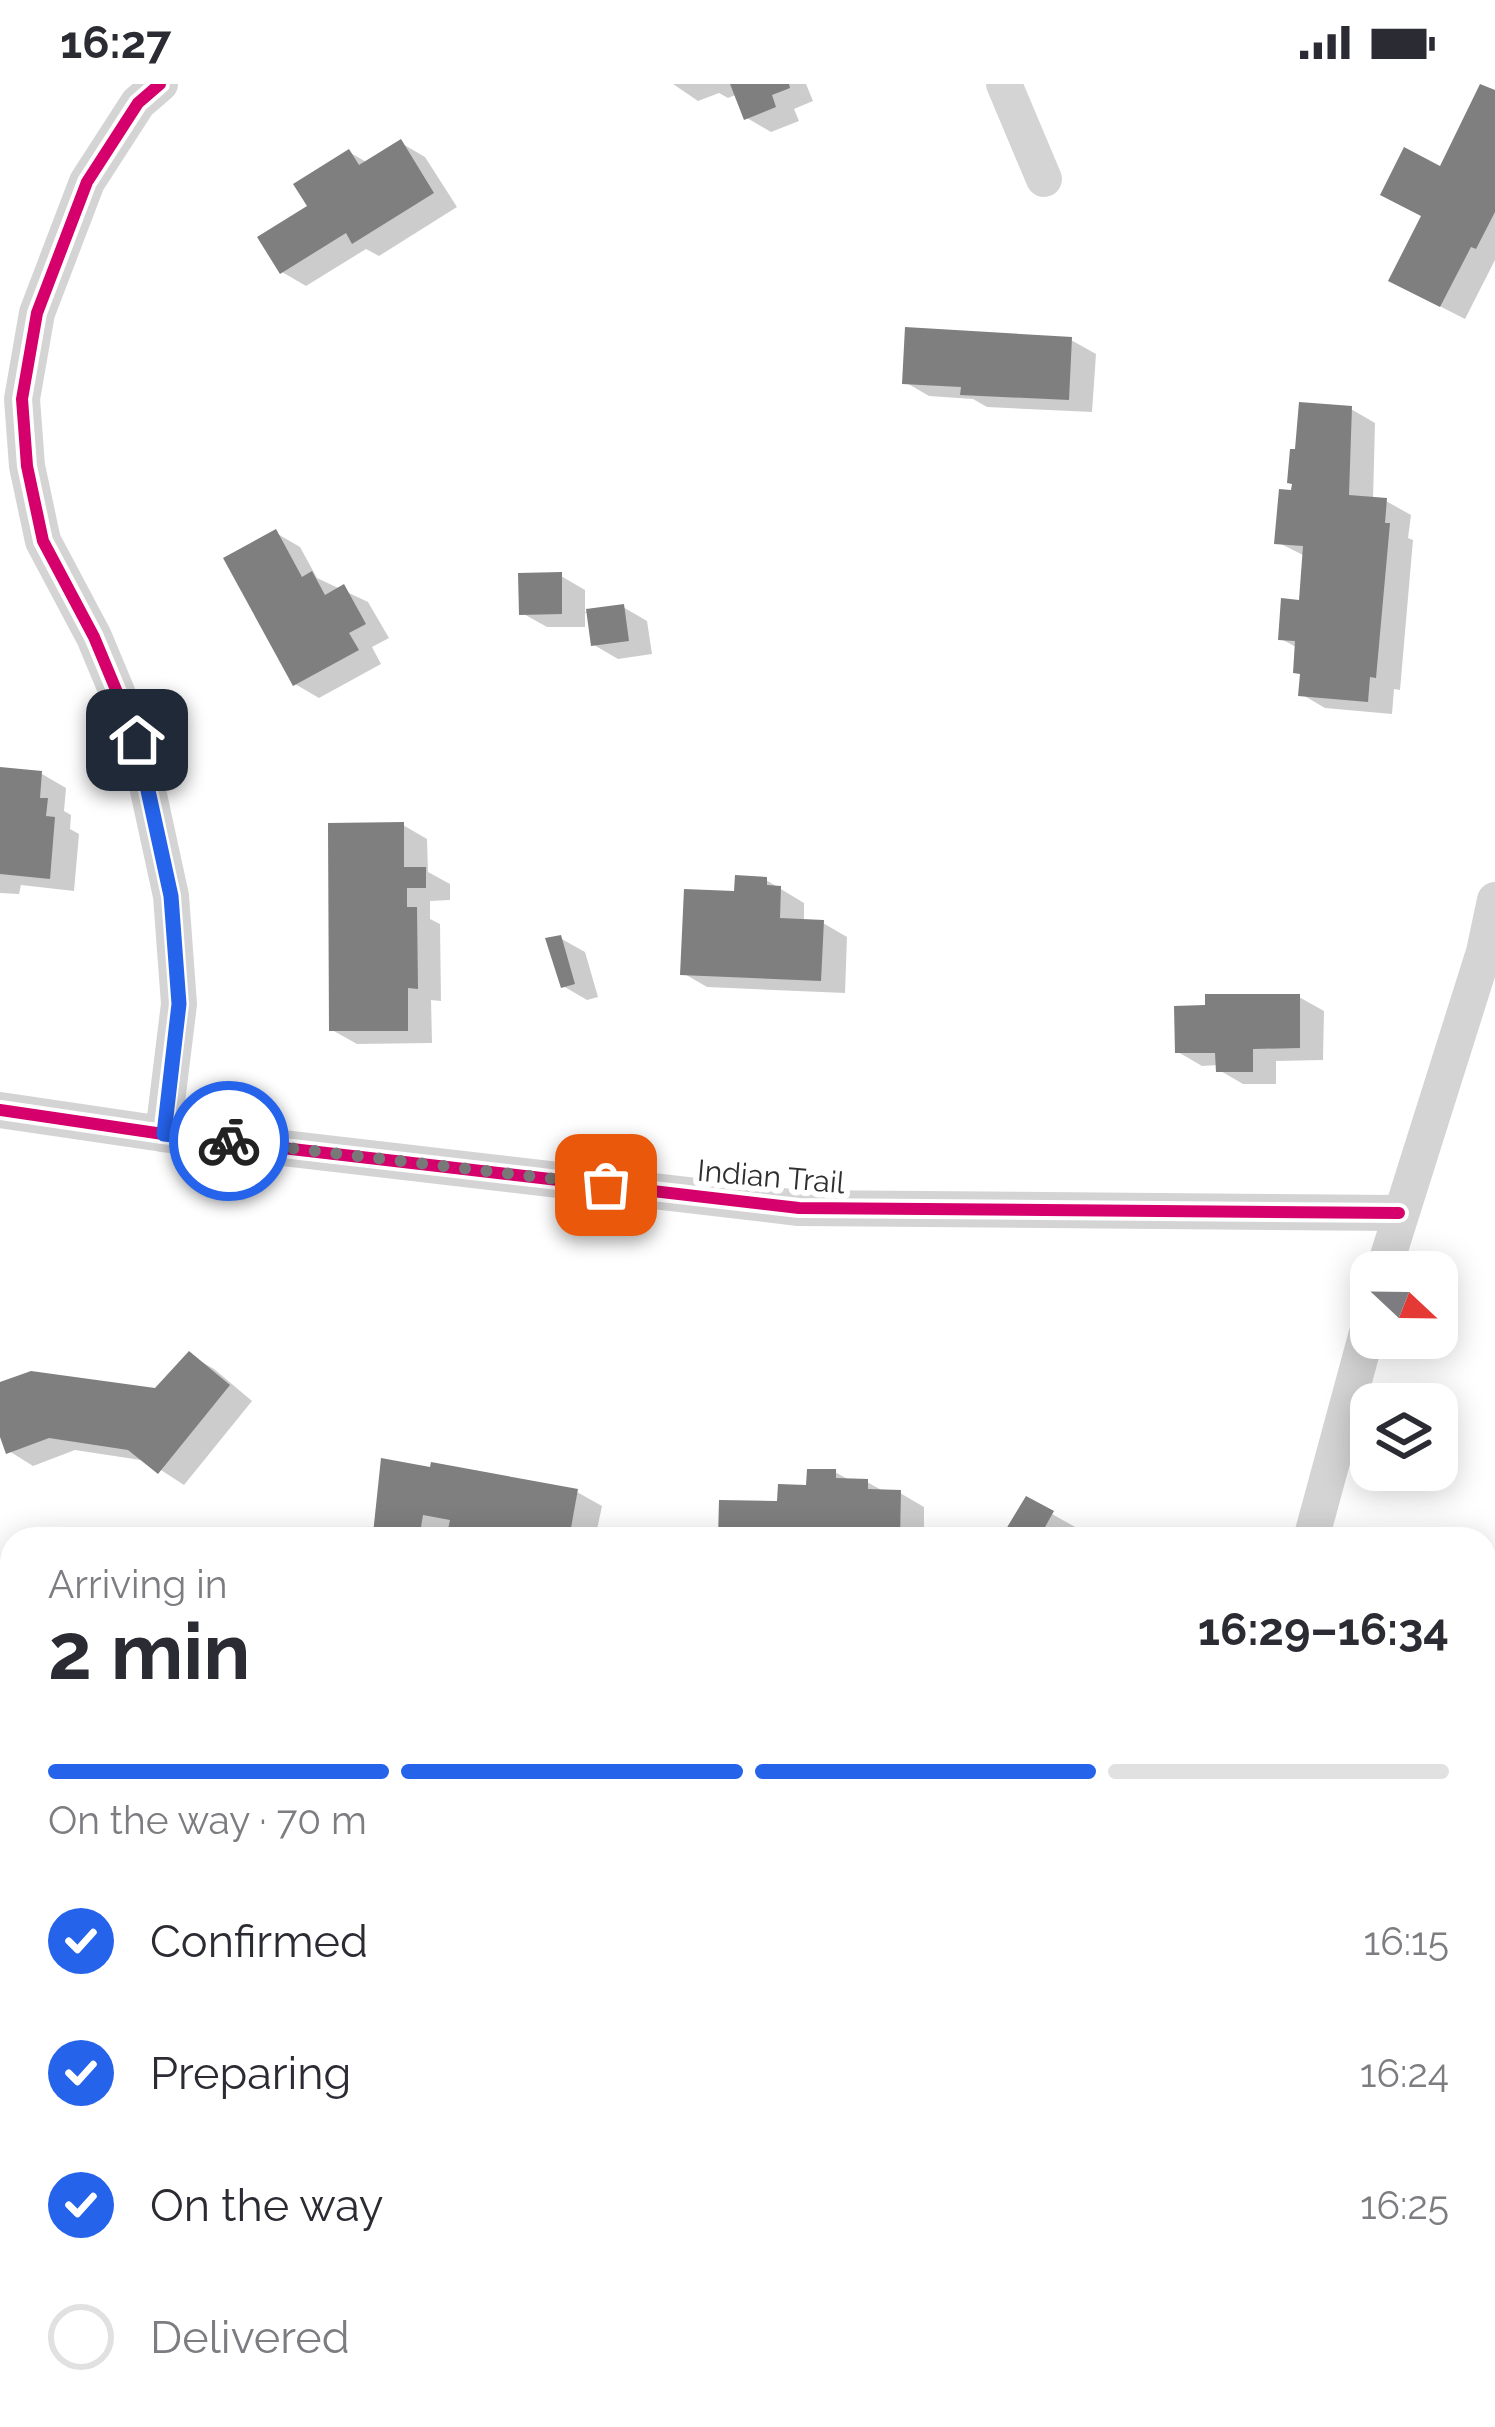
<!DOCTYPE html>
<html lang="en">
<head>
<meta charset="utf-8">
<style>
	body { margin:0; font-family:Raleway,sans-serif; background:#f7f7f7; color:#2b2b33; height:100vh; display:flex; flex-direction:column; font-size:45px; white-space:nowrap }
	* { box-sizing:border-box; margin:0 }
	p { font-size:39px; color:#7c7c81 }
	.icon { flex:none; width:66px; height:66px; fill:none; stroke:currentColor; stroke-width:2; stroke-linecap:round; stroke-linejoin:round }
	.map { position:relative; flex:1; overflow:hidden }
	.details { position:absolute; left:0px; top:1443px; width:1497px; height:900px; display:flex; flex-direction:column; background:#fff; border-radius:36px 36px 0 0; box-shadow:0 6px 30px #0003 }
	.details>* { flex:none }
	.needle { width:78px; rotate:112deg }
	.tools { position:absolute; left:1350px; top:1167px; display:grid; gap:24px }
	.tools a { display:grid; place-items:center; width:108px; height:108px; border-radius:24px; background:#fff; box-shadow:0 6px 30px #0003; font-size:60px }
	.pin { position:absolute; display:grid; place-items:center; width:102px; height:102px; color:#fff; margin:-51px; border-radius:24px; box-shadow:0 6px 18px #0006 }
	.courier { position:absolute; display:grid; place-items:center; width:120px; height:120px; margin:-60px; border:9px solid #2563eb; border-radius:50%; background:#fff; color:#222; box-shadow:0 3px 15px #0007 }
	.headline em { font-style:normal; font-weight:700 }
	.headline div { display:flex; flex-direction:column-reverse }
	.headline { display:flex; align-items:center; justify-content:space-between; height:204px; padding:0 48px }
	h1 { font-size:78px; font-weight:700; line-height:90px }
	.bar { display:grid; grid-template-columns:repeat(4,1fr); gap:18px 12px; align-content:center; height:144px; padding:0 48px }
	.bar i { height:15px; border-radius:9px; background:#e1e1e2 }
	.bar .current { background:#2563eb }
	.bar p { grid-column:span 4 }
	ol { padding:0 48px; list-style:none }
	li { display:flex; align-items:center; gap:36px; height:132px }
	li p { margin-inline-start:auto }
	li .icon { padding:12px; border-radius:50%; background:#2563eb; color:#fff; stroke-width:4 }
	li:last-child { color:#7c7c81 }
	li i { width:66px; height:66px; border:6px solid #e1e1e2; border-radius:50% }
	.status { display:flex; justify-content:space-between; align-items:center; height:84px; padding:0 60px; background:#fff; direction:ltr }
	.status svg { height:33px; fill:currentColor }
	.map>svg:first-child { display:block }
</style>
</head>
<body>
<div class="status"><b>16:27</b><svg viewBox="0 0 49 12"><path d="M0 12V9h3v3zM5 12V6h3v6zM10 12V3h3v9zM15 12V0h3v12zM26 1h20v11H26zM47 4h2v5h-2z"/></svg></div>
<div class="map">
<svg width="1495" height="2343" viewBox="0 0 1495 2343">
	<rect width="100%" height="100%" fill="#fff"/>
	<g fill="#0003">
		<polygon points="673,0 806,0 813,17 794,25 799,37 771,48 747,34 738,10 728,14 719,9 698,17"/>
		<polygon points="1495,9 1495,176 1465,235 1416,210 1424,132 1441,86"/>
		<polygon points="401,59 425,73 457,123 379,172 366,165 306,202 282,188 311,123 349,68 368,79"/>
		<polygon points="1071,256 1096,270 1092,328 987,323 973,315 929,312 905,298"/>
		<polygon points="1351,325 1375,339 1373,416 1386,417 1411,431 1408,454 1413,456 1400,606 1394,605 1392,630 1325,624 1301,610 1303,591 1298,564 1281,555 1301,519 1305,472 1277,458 1293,409"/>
		<polygon points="276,449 300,463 317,494 368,518 389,554 372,563 381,580 319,614 295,600"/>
		<polygon points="561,492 585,506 585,528 623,523 647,537 652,570 618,575 594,561 589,528 585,529 585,543 547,543 522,529"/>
		<polygon points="0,686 42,690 66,704 64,727 71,731 70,745 79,750 74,807 21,801 19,810 0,809"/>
		<polygon points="403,741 427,755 428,788 450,800 450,816 430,817 430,835 440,840 441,917 431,916 432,959 357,960 332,946"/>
		<polygon points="766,796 804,819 804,838 823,839 847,853 845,909 707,903 683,889 737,811"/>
		<polygon points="560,854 585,868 598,913 587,916 563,902"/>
		<polygon points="1299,913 1324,927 1323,976 1276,977 1276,1000 1243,1000 1219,986 1218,981 1202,982 1178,968"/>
		<polygon points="190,1271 214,1285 252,1317 184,1401 147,1377 75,1366 33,1382 9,1367 0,1345 0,1302 156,1308"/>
		<polygon points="433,1387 577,1408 602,1422 595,1455 388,1455 377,1448"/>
		<polygon points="835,1388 851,1397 867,1398 885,1408 900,1409 924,1423 924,1455 721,1455"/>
		<polygon points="1027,1416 1077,1444 1071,1455 1004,1455"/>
		<polygon points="12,1749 12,1857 0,1850 0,1757"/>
		<polygon points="1485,2188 1495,2188 1495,2254 1485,2255"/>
		<polygon points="12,2232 12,2331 79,2331 62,2343 0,2343 0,2241"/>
		<polygon points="1093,2331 1170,2331 1168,2343 1091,2343"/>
	</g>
	<g fill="#7f7f7f">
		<polygon points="730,0 789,0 790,4 772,11 776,23 744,36"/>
		<polygon points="1480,0 1495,6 1495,128 1476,165 1471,163 1440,223 1388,197 1421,132 1380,111 1404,63 1440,82"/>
		<polygon points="401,55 434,109 352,160 346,149 280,190 257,153 307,122 293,100 349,65 359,81"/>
		<polygon points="905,243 1072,253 1069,316 960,311 961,303 902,300"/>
		<polygon points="1299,318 1352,322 1349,411 1387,414 1385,439 1390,439 1376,594 1370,593 1368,618 1298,612 1300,590 1293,589 1295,557 1278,556 1281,514 1299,516 1303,462 1274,460 1279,405 1291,406 1292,400 1287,399 1290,365 1295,365"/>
		<polygon points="276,445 302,493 312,487 325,511 344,500 366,540 349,549 359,566 293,602 223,474"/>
		<polygon points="562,488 562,530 519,531 518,489"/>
		<polygon points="624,520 629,557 591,562 586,525"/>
		<polygon points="0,683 42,687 40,714 48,714 46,732 55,733 50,795 0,790"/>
		<polygon points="404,738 404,783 426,783 426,804 407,804 407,823 417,823 418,905 408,904 408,947 329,947 328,739"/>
		<polygon points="735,791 767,793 767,801 781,802 780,834 824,836 821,897 680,891 684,805 734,807"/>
		<polygon points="561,851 575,900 561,904 545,854"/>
		<polygon points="1205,910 1300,910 1300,964 1253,965 1253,988 1216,988 1215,969 1175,969 1174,922 1205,921"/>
		<polygon points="189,1267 230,1301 158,1390 128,1366 49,1354 6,1370 0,1353 0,1298 31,1287 155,1304"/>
		<polygon points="381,1374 430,1383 431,1378 578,1405 569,1455 489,1443 486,1455 446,1455 450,1436 423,1431 419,1455 373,1450"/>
		<polygon points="807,1385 836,1385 836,1394 868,1395 868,1405 901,1406 900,1455 718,1455 719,1416 777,1417 778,1400 806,1401"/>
		<polygon points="1026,1412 1054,1427 1045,1443 1066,1455 1000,1455"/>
		<polygon points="12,1745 12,1837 0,1845 0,1754"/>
		<polygon points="1485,2185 1495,2185 1495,2240 1485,2241"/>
		<polygon points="12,2229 12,2331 36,2331 19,2343 13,2343 3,2329 0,2332 0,2237"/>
		<polygon points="1090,2331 1144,2331 1142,2343 1088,2343"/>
	</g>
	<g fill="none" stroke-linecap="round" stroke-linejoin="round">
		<g stroke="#d4d4d4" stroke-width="36">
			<polyline points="160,0 138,19 87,98 37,229 22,315 27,382 43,457 94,553 137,656 171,812 179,920 163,1050"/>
			<polyline points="1004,0 1044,95"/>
			<polyline points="0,1026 163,1050 799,1124 1399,1129"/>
			<polyline points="1383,1188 1484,868 1495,816"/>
			<polyline points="1311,1455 1371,1234"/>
			<polyline points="0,2102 12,2094"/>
			<polyline points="1304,2343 1305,2331"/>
		</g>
		<defs>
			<g id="cycleway">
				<polyline points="160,0 138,19 87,98 37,229 22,315 27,382 43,457 94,553 137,656 171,812 179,920 163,1050"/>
				<polyline points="0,1026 163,1050 799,1124 1399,1129"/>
			</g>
		</defs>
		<use href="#cycleway" stroke="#fff" stroke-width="20"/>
		<use href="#cycleway" stroke="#d6006c" stroke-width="12"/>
	</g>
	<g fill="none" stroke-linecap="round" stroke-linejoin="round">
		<polyline stroke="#787878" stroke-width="12" stroke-dasharray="0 21.6" points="229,1057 606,1101"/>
		<polyline stroke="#2563eb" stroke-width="15" points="137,656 171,812 179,920 164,1050 229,1057"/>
	</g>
	<g text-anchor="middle" stroke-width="12" stroke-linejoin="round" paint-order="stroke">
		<g font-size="30" fill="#2f2f2f" stroke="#fff">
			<text transform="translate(771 1093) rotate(5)" y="10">Indian Trail</text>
		</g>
	</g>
</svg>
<div class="tools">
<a><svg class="needle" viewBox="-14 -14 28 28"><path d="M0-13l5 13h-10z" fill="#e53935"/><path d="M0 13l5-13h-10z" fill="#7c7c81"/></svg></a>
<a><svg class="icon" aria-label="layers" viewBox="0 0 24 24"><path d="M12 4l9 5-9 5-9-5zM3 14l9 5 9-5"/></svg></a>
</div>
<div class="pin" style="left:606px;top:1101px;background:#ea580c"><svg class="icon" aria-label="bag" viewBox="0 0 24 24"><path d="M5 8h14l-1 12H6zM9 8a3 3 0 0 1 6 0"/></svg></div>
<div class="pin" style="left:137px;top:656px;background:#1f2937"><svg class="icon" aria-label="home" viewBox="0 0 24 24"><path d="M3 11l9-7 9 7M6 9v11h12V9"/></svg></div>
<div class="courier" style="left:229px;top:1057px"><svg class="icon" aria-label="bike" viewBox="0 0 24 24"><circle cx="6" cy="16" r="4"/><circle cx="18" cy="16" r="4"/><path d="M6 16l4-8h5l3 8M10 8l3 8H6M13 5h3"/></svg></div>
<section class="details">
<div class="headline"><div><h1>2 min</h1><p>Arriving in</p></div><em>16:29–16:34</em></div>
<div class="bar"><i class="current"></i><i class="current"></i><i class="current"></i><i></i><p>On the way · 70 m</p></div>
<ol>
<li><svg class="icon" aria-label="check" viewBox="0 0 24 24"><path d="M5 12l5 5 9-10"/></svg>Confirmed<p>16:15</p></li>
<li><svg class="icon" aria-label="check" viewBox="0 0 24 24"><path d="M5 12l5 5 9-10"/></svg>Preparing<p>16:24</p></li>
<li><svg class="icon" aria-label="check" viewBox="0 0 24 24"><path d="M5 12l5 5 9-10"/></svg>On the way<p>16:25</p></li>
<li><i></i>Delivered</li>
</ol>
</section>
</div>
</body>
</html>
